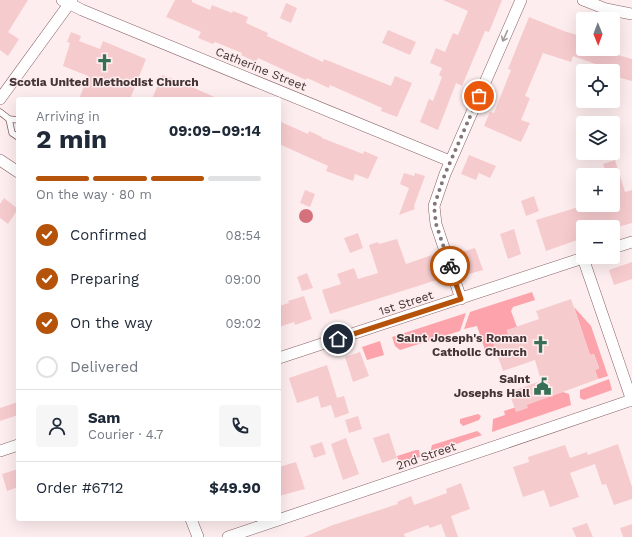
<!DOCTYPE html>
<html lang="en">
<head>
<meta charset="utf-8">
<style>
	body { margin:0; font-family:"Work Sans",sans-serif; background:#f6f6f7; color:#1f2937; height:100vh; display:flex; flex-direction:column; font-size:15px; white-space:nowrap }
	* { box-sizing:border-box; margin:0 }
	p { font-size:13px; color:#747a83 }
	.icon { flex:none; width:22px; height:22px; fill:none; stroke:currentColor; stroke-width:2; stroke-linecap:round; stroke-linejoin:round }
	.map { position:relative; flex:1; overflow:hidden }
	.sheet { position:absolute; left:16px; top:97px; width:265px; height:424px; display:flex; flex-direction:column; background:#fff; border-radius:4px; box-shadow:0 4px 16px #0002 }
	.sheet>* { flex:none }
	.needle { width:26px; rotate:179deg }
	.fabs { position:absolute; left:576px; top:12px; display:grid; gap:8px }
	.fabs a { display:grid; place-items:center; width:44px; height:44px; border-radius:4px; background:#fff; box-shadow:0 4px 16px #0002; font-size:20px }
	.pin { position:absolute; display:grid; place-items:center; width:34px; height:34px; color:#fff; margin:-17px; border:2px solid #fff; border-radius:50%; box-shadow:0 1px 4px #0007 }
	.courier { position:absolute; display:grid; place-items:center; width:40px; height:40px; margin:-20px; border:3px solid #b45309; border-radius:50%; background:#fff; color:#222; box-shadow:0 1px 5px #0007 }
	.head em { font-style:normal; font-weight:700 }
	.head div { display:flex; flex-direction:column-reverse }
	.head { display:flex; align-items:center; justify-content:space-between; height:68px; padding:0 20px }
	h1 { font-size:26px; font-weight:700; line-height:30px }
	.bar { display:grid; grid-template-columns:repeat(4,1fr); gap:6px 4px; align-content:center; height:48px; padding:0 20px }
	.bar i { height:5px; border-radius:3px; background:#e0e1e3 }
	.bar .selected { background:#b45309 }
	.bar p { grid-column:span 4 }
	.line { display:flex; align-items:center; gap:10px; padding:0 20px; border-top:1px solid #e0e1e3 }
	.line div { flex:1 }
	.round { display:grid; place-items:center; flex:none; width:42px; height:42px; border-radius:4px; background:#f6f6f7 }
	ol { padding:0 20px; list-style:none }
	li { display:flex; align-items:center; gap:12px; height:44px }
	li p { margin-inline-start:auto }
	li .icon { padding:4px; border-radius:50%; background:#b45309; color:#fff; stroke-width:4 }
	li:last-child { color:#747a83 }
	li i { width:22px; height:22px; border:2px solid #e0e1e3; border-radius:50% }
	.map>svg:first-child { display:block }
</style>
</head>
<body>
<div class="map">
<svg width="632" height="537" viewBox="0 0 632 537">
	<rect width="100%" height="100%" fill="#feedee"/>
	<g fill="#fca3ab">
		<polygon points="532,292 535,300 513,307 511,311 517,327 507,330 508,334 496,350 486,353 477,326 464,329 470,312"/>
		<polygon points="574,307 591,326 608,376 598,379 595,370 599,368 594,354 590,355"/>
		<polygon points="466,313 460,331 400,350 395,346 392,337"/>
		<polygon points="380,341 384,355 367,360 362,347"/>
		<polygon points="609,379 612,390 584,400 580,398 580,390"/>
		<polygon points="563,392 569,394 571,405 492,432 493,419 505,415 504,411"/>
		<polygon points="478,414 481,416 479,420 463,426 460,423 460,419"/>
		<polygon points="477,431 482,435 430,453 432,445"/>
		<polygon points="416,450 419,450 420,457 400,464 397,456"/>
	</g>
	<circle fill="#d3727d" cx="306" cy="216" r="7"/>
	<g fill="#f6cbce">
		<polygon points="0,0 28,0 8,32 19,39 8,56 0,50"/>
		<polygon points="175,0 192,0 192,2 210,10 212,5 232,13 233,11 248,17 246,23 268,33 267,36 323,62 324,59 391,86 395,76 412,83 397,117 381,111 382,108 330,85 329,88 307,78 306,80 258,58 256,62 241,55 242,53 215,42 213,44 198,38 201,32 166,17"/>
		<polygon points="443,0 502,0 489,32 485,31 462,86 456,83 438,130 420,122 429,99 433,101 442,77 439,75 442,68 430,63 436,48 445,52 453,33 458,35 468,11"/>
		<polygon points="286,3 297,8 291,23 280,18"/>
		<polygon points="529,17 564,31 580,36 576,49 605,49 604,51 632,59 632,81 613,76 613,71 603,70 604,67 573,56 571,62 543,53 525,96 530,98 521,120 530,123 521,142 484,126 490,112 494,113 511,70 508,69"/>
		<polygon points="388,30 416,42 410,55 382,43"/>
		<polygon points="71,32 81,36 79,41 100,49 103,41 146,59 130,99 79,99 88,76 63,66 70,43 67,42"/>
		<polygon points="162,75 176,80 219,99 152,99"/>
		<polygon points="279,121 308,134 309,131 322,137 322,138 363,154 364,151 378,157 368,179 355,174 353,181 326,171 328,166 279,144"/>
		<polygon points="469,155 496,166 490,178 479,173 476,180 461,174"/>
		<polygon points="615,160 625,192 632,190 632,223 618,227 583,227 583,238 546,251 536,220 585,205 613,205 613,175 607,175 603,164"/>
		<polygon points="404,173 414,176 415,173 425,176 414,206 415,209 399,215 409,188 400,184"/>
		<polygon points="305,190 315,194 310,207 300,203"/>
		<polygon points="534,196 539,211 526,216 521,201"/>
		<polygon points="4,198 18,209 8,224 0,218 0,204"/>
		<polygon points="514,229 521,254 508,259 500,234"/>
		<polygon points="358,233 363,248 350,253 344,238"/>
		<polygon points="397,239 406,264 435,254 443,278 330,314 322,290 341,284 337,274 354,268 358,279 378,273 369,245 378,242 379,244"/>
		<polygon points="475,248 483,270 469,274 461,252"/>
		<polygon points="632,262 632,279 614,285 609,270"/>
		<polygon points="307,273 313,288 302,291 297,277"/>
		<polygon points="304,296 312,319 295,325 294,322 279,327 279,306 289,303 288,301"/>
		<polygon points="571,299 590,355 594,354 599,369 595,370 598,379 527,405 528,408 516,412 509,392 541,381 535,360 503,371 492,340 508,334 507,330 539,319 536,311"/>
		<polygon points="360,352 369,376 353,382 345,357"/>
		<polygon points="327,365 337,398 344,396 349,413 335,418 331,405 321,408 318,396 297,403 289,378"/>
		<polygon points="18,402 18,415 0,421 0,408"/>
		<polygon points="358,416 362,429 349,433 345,420"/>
		<polygon points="389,433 397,458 382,463 373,438"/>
		<polygon points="346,438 359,474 343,480 331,444"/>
		<polygon points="322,442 326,454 314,458 310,446"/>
		<polygon points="618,444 632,487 632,499 614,505 606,484 602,485 595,464 570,473 579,497 550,507 544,490 523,497 513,467 529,462 528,457 565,445 570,458 587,452 588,455"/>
		<polygon points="296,462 305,489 279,496 279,467"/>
		<polygon points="18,469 18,487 7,491 2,474"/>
		<polygon points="461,483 470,509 451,516 458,537 446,537 441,524 430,528 428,525 404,534 405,537 304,537 333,525 398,504 397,502 411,496 414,505 447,493 446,489"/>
		<polygon points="587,523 593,537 576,537 572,528"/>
		<polygon points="632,524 632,537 623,537 620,528"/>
	</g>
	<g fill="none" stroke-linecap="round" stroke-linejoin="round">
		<defs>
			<g id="lane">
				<polyline points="0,112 9,119 18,120"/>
				<polyline points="9,119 12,133 18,137"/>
			</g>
			<g id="street">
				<polyline points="62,0 82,10 450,161"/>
				<polyline points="583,0 606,9 632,14"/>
				<polyline points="0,99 72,0"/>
				<polyline points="0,160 18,172"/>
				<polyline points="613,248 632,242"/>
				<polyline points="583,258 632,401"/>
				<polyline points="461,299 436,224 434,206 445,174 521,0"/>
				<polyline points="279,358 586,257"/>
				<polyline points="0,451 18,445"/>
				<polyline points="191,519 198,537"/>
				<polyline points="228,537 632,400"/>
			</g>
		</defs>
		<use href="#lane" stroke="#876265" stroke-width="7"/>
		<use href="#street" stroke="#876265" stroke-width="12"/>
		<use href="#lane" stroke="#fff" stroke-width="5.5"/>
		<use href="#street" stroke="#fff" stroke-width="11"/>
	</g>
	<defs><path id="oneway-shaft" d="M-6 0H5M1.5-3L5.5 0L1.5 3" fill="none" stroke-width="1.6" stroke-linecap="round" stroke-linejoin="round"/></defs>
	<use stroke="#a29a9a" href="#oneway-shaft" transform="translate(505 36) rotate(114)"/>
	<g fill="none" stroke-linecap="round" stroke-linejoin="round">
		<polyline stroke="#857576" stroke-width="4" stroke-dasharray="0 7.2" points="450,266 436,224 434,206 445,174 479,96"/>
		<polyline stroke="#b45309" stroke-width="5" points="338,339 461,299 450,266"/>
	</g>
	<defs>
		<symbol id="church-bare" viewBox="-9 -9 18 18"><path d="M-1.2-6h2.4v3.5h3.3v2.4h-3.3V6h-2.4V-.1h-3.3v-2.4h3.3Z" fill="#387057" stroke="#feedee" stroke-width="2.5" paint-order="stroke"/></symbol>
		<symbol id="civic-bare" viewBox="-9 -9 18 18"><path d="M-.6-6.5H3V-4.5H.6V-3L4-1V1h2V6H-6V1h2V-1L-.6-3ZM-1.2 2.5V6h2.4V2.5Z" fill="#387057" stroke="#feedee" stroke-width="2.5" paint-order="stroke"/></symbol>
	</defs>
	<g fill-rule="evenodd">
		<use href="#church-bare" x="92" y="50" width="25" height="25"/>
		<use href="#church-bare" x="528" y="332" width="25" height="25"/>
		<use href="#civic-bare" x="530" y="374" width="25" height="25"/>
	</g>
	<g text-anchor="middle" stroke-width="3" stroke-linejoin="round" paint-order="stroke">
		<g font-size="12" fill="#443435" stroke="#feedee">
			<text transform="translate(261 69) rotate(22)" y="4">Catherine Street</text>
			<text transform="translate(406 303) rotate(-18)" y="4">1st Street</text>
			<text transform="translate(426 456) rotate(-19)" y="4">2nd Street</text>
		</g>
		<g font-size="12" font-weight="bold" fill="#443435" stroke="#feedee" text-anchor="end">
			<text x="104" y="86" text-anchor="middle">Scotia United Methodist Church</text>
			<text x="527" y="342">Saint Joseph's Roman<tspan x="527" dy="14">Catholic Church</tspan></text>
			<text x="530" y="383">Saint<tspan x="530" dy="14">Josephs Hall</tspan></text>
		</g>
	</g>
</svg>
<div class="fabs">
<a><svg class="needle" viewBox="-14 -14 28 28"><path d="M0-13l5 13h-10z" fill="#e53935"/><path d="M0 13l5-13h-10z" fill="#747a83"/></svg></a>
<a><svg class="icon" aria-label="locate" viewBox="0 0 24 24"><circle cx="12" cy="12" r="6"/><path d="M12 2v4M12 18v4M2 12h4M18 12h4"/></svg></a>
<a><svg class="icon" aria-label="layers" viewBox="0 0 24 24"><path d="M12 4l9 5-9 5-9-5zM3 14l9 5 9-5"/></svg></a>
<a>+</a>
<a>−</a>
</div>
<div class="pin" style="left:479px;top:96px;background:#ea580c"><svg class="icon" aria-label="bag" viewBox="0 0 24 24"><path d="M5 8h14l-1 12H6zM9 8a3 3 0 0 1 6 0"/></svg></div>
<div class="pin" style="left:338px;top:339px;background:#1f2937"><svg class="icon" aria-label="home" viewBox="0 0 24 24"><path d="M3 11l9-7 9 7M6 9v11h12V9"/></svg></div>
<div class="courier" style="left:450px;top:266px"><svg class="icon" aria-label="bike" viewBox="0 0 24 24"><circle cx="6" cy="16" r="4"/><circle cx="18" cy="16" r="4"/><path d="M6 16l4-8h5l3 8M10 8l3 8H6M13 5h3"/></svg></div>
<section class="sheet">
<div class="head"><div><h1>2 min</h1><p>Arriving in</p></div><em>09:09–09:14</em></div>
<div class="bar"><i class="selected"></i><i class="selected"></i><i class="selected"></i><i></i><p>On the way · 80 m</p></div>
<ol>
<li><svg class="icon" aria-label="check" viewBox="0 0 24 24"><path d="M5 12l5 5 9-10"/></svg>Confirmed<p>08:54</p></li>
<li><svg class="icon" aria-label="check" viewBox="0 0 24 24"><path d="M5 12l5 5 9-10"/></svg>Preparing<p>09:00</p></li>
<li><svg class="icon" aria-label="check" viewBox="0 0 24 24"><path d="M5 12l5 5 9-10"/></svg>On the way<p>09:02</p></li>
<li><i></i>Delivered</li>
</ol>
<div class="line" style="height:72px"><a class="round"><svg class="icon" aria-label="person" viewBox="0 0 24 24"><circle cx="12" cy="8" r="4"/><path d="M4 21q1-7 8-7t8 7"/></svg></a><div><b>Sam</b><p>Courier · 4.7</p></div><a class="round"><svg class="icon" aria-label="phone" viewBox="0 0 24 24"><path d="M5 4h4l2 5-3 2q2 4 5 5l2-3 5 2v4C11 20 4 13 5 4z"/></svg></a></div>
<div class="line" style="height:52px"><div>Order #6712</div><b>$49.90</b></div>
</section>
</div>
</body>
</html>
